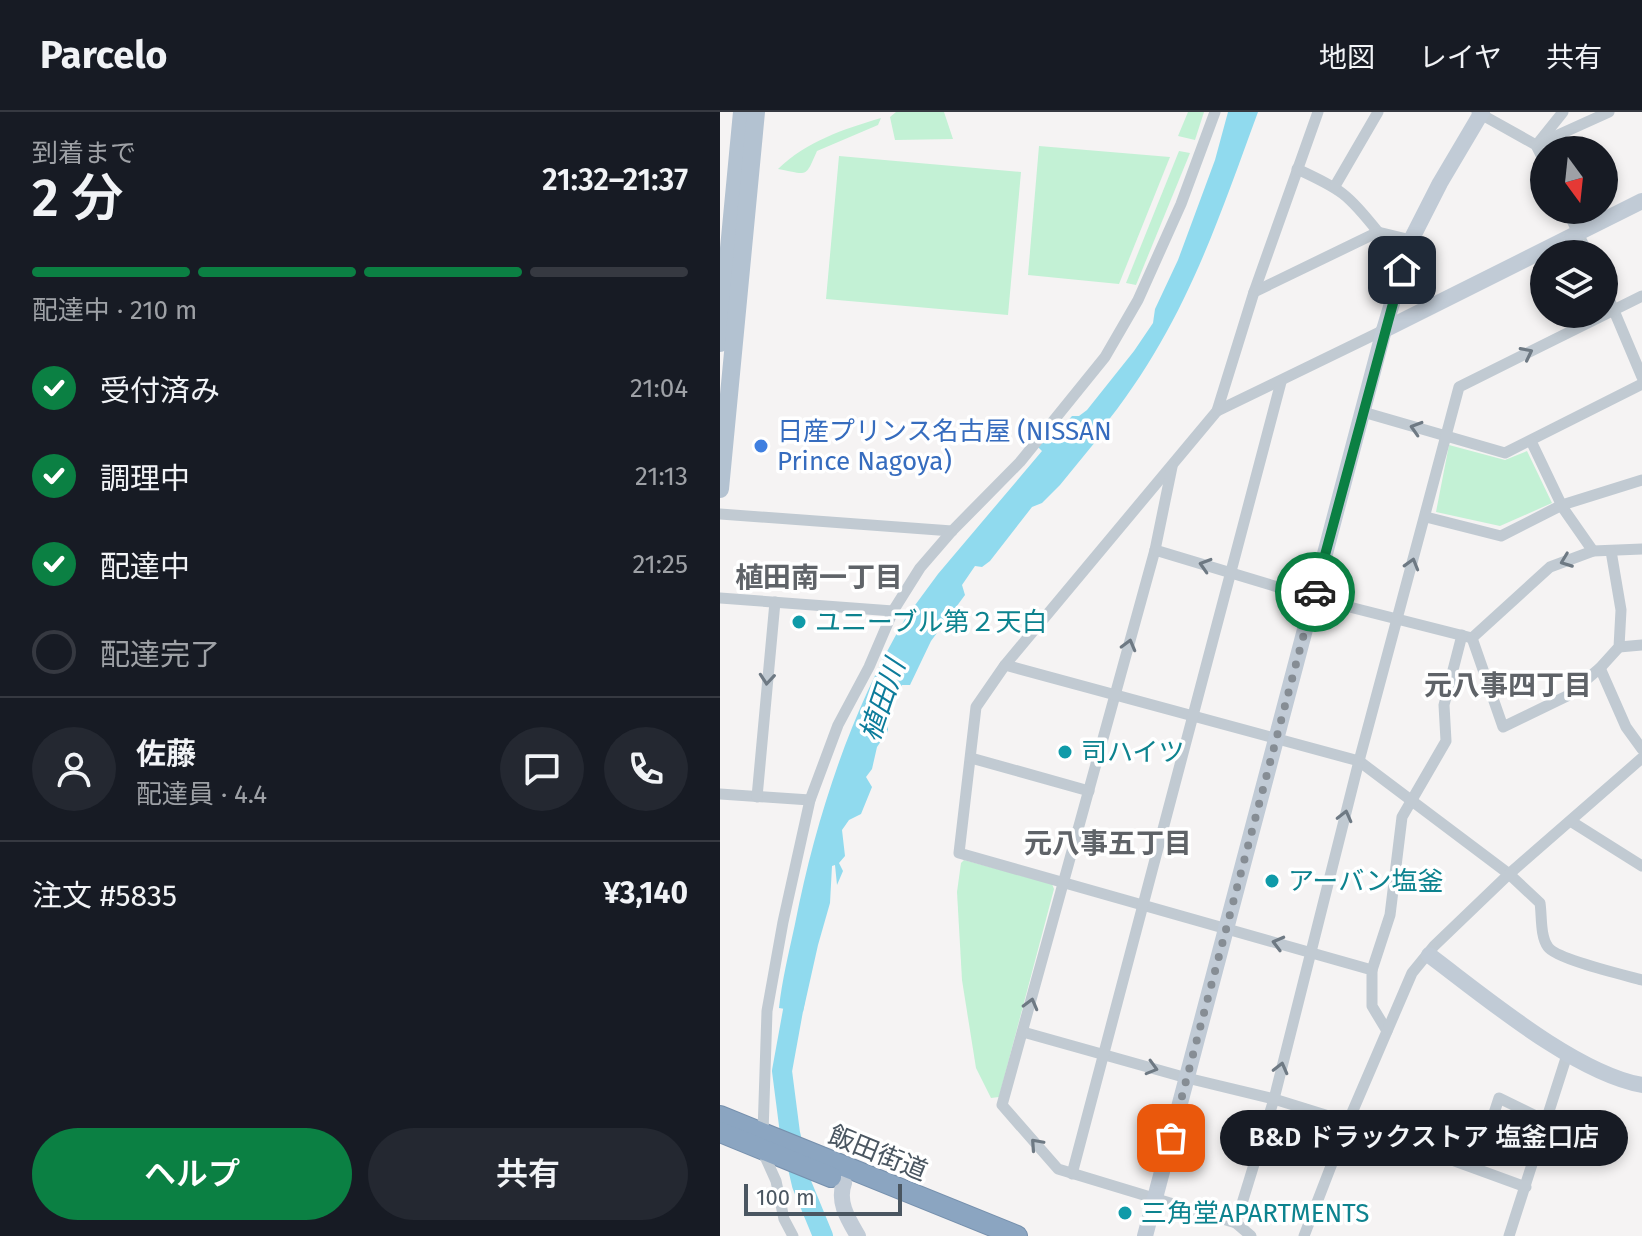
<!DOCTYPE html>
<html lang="ja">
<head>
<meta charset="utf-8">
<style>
	body { margin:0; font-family:"Fira Sans","Noto Sans JP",sans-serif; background:#242831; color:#f1f3f6; height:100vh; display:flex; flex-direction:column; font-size:30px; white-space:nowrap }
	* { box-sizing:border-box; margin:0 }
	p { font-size:26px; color:#9ea1a6 }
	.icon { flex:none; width:44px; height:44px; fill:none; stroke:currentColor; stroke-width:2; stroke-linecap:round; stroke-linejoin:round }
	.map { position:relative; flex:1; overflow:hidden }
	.details { display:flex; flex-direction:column; background:#171b24; width:720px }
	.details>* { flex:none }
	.needle { width:52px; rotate:165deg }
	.buttons { position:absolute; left:810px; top:24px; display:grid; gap:16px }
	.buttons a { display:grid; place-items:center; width:88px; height:88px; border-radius:50%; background:#171b24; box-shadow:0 4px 12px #0003; font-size:40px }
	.scale { position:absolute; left:24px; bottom:20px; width:158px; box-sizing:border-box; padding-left:8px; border:4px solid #4a5661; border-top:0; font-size:22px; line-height:28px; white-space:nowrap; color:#4a5661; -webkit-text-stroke:6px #fff; paint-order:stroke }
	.pin { position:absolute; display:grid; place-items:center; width:68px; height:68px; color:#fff; margin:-34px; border-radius:16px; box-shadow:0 4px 12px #0006 }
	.courier { position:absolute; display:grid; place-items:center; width:80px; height:80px; margin:-40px; border:6px solid #0b8043; border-radius:50%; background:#fff; color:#222; box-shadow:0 2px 10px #0007 }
	.bubble { position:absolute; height:56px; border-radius:28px; background:#171b24; box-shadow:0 4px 12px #0003; font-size:26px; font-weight:600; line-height:56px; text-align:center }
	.headline em { font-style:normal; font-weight:600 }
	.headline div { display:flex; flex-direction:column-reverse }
	.headline { display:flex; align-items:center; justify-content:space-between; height:136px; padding:0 32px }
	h1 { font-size:52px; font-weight:600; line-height:60px }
	.bar { display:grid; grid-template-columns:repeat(4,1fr); gap:12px 8px; align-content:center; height:96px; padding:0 32px }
	.bar i { height:10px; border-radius:6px; background:#363941 }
	.bar .active { background:#0b8043 }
	.bar p { grid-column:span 4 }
	.line { display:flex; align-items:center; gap:20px; padding:0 32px; border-top:2px solid #363941 }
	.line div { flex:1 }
	.round { display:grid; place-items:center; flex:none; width:84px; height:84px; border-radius:42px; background:#242831 }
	ol { padding:0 32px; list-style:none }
	li { display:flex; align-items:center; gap:24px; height:88px }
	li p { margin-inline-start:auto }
	li .icon { padding:8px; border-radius:50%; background:#0b8043; color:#fff; stroke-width:4 }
	li:last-child { color:#9ea1a6 }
	li i { width:44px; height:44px; border:4px solid #363941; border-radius:50% }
	.button { display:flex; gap:16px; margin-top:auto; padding:16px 32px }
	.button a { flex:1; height:92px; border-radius:48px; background:#0b8043; color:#fff; font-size:32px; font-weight:600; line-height:92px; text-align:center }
	.button a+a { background:#242831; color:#f1f3f6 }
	header { display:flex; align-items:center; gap:48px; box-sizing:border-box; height:112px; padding:0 40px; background:#171b24; border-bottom:2px solid #363941 }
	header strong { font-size:38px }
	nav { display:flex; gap:44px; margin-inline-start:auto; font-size:28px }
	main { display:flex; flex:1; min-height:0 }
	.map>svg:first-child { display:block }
</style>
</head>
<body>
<header>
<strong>Parcelo</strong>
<nav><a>地図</a><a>レイヤ</a><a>共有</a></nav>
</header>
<main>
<section class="details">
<div class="headline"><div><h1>2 分</h1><p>到着まで</p></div><em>21:32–21:37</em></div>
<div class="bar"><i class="active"></i><i class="active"></i><i class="active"></i><i></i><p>配達中 · 210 m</p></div>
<ol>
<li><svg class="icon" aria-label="check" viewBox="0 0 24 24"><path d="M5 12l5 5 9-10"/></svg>受付済み<p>21:04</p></li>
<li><svg class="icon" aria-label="check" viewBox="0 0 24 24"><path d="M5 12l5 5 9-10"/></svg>調理中<p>21:13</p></li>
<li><svg class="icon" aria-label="check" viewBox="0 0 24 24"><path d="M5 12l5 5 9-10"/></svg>配達中<p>21:25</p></li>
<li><i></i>配達完了</li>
</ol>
<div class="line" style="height:144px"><a class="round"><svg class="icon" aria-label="person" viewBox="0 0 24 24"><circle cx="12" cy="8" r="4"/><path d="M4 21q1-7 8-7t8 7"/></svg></a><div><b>佐藤</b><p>配達員 · 4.4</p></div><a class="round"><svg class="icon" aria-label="chat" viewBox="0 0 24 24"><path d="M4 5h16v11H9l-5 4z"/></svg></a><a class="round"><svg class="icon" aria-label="phone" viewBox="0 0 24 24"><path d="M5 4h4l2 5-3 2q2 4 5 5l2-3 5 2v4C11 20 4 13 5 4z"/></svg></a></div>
<div class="line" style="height:104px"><div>注文 #5835</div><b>¥3,140</b></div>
<div class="button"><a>ヘルプ</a><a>共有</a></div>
</section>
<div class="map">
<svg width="922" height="1124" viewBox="0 0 922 1124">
	<rect width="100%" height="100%" fill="#f5f3f3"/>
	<g fill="#c3f1d5">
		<polygon points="176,0 224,0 233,27 175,28 170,5"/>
		<polygon points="468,0 484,0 475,28 458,24"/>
		<path d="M161,6L158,13L97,39C85,66 89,63 58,57C87,29 124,17 161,6Z"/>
		<polygon points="319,34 450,45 399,172 308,163"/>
		<polygon points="459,39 470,41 416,173 406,171"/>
		<polygon points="119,44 301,60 288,203 106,187"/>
		<polygon points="729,333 785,348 807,339 832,391 780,414 716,400"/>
		<polygon points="244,748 332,772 334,777 279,985 271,986 256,956 242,868 237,780 241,751"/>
	</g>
	<path fill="#90daee" d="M508,0H538C494,120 462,218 380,319V324L340,373L322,391L312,395L270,449L262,455L255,454L242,473L245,483L211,529L190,573H182L168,599V619L157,635L152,657L146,665L152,675L141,702L129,708L122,718L125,744L119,751L123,759L117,773L115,753L112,754L110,791L98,833L83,900L59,896C62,868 69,840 75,812C96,706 130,601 185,507L183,504L186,498L190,500L218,462L322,339L317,334L327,321L333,326L352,304H359L367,298L414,239L433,211L435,197L458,148L495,48Z"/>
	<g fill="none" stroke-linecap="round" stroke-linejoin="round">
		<polyline stroke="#90daee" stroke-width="20" points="78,871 62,959 70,1021 82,1073 103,1124"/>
		<defs>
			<g id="highway">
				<polyline points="0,1004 297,1124"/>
				<polyline points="0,1020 111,1065"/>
			</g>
		</defs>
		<use href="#highway" stroke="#7690ad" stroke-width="22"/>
		<g stroke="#c1cad2" stroke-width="11">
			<polyline points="598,0 534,180 497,299 285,553 256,595 239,741 652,858 652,894 667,919"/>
			<polyline points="757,0 816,33 824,49"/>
			<polyline points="819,30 843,0"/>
			<polyline points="816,33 889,0"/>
			<path d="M577,57C621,77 628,82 658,120"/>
			<polyline points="615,74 658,0"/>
			<polyline points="847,98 868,142"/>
			<polyline points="884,175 922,265"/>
			<polyline points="534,180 658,120 691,128"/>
			<polyline points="497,299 664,218"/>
			<polyline points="643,300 785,341 922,272"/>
			<polyline points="811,329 843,396 873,439"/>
			<polyline points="452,355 435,438 282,993 338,1057 516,1111 531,1124"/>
			<polyline points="0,402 232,419"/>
			<polyline points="706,405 781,424 842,393 922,368"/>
			<polyline points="435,438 594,486 752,526 830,455 873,439 922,437"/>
			<polyline points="0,486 173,499"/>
			<polyline points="752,526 783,615 847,584 880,556 899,535 901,498 891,439"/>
			<polyline points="899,535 922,533"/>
			<path d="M285,553L639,649L789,762L820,791C822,804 820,824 828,835C836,847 904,863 922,868"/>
			<polyline points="880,556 906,615 922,637"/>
			<polyline points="251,646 369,679"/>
			<polyline points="0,682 90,688"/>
			<polyline points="37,685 55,490"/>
			<polyline points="852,710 922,754"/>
			<polyline points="652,858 670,803 682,705 726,629 724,593 742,523"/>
			<polyline points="303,920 467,966 554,987 628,1010 806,1075"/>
			<polyline points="43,1021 47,899 63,810 90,688 118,613 149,555 173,499 200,456 232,419 300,350 385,245 418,188 461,92 495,0"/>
			<polyline points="42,1038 56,1069 64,1107 73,1124"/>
			<polyline points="756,1056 779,986 826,1009"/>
			<polyline points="352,1062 561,270"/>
			<polyline points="516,1111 554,987 639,649 739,275 922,184"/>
			<polyline points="584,1124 628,1010 692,861 714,834 789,762 922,646"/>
			<polyline points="789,1124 847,943"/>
		</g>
		<g stroke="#c1cbd6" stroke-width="16">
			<polyline points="664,218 922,89"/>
			<path d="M709,843C764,884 855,961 922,973"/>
			<path d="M124,1071C117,1090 128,1107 138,1124"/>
			<polyline points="425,1124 664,218 691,128 720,71 762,0"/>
		</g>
		<g stroke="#b3c2d1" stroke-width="18">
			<polyline points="0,231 22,0"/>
			<polyline points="0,377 36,0"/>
		</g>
		<use href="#highway" stroke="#8ba5c1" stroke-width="20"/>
	</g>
	<defs><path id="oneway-chevron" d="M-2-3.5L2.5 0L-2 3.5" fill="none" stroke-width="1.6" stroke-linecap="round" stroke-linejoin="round" transform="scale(2)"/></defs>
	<g stroke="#6e7983">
		<use href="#oneway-chevron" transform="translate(807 241) rotate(-27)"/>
		<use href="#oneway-chevron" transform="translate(696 316) rotate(-163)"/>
		<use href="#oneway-chevron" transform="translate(846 449) rotate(159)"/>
		<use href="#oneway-chevron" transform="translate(692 452) rotate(-74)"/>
		<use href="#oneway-chevron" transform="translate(485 453) rotate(-163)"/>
		<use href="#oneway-chevron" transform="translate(409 533) rotate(-75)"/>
		<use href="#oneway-chevron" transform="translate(47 567) rotate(95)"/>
		<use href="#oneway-chevron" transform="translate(625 704) rotate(-76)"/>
		<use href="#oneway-chevron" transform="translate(558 831) rotate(-165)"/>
		<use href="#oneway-chevron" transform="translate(311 892) rotate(-75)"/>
		<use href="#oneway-chevron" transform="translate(432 956) rotate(16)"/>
		<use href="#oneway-chevron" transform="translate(561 956) rotate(-76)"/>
		<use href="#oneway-chevron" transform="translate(316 1032) rotate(-132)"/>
	</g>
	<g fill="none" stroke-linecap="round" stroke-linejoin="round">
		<polyline stroke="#868d94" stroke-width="8" stroke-dasharray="0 14.4" points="451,1026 595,480"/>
		<polyline stroke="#0b8043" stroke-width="10" points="595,480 682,158"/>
	</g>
	<circle fill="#3f7fe0" stroke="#fff" stroke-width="3" cx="41" cy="334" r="8"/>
	<g fill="#0f9aa8" stroke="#fff" stroke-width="3">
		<circle cx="79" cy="510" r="8"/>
		<circle cx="345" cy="640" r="8"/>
		<circle cx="552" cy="769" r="8"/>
		<circle cx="405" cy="1101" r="8"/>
	</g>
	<g text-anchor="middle" stroke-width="7" stroke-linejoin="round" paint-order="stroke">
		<g font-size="26" fill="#366cbe" stroke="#fff" text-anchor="start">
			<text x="57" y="328">日産プリンス名古屋 (NISSAN<tspan x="57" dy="30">Prince Nagoya)</tspan></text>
		</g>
		<g font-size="26" fill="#0d838f" stroke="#fff" text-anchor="start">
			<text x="95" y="519">ユニーブル第２天白</text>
			<text x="361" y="649">司ハイツ</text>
			<text x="568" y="778">アーバン塩釜</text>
			<text x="421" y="1110">三角堂APARTMENTS</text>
		</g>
		<g font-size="26" fill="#4a5661" stroke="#fff">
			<text transform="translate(158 1041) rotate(22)" y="9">飯田街道</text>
		</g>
		<g font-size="28" font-weight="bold" fill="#5f6368" stroke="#fff">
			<text x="99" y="475">植田南一丁目</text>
			<text x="788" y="583">元八事四丁目</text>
			<text x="388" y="741">元八事五丁目</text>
		</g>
		<g font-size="28" font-style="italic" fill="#0c7c9b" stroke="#fff">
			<text transform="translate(162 588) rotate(-71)" y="10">植田川</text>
		</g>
	</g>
</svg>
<div class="buttons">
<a><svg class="needle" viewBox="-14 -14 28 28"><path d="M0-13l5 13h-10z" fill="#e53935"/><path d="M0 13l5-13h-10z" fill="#9ea1a6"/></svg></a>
<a><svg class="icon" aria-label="layers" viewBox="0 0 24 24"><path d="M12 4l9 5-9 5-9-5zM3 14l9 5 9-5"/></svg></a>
</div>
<div class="scale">100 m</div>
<div class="pin" style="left:451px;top:1026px;background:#ea580c"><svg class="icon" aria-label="bag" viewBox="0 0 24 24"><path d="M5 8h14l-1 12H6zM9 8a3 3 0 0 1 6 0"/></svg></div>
<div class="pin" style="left:682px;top:158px;background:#1f2937"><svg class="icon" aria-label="home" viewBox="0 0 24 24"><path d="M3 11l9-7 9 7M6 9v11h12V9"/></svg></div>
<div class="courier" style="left:595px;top:480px"><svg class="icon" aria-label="car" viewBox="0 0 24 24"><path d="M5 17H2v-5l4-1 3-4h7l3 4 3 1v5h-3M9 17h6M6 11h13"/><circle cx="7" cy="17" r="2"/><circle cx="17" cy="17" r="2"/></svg></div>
<div class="bubble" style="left:500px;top:998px;width:408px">B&amp;D ドラックストア 塩釜口店</div>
</div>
</main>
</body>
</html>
